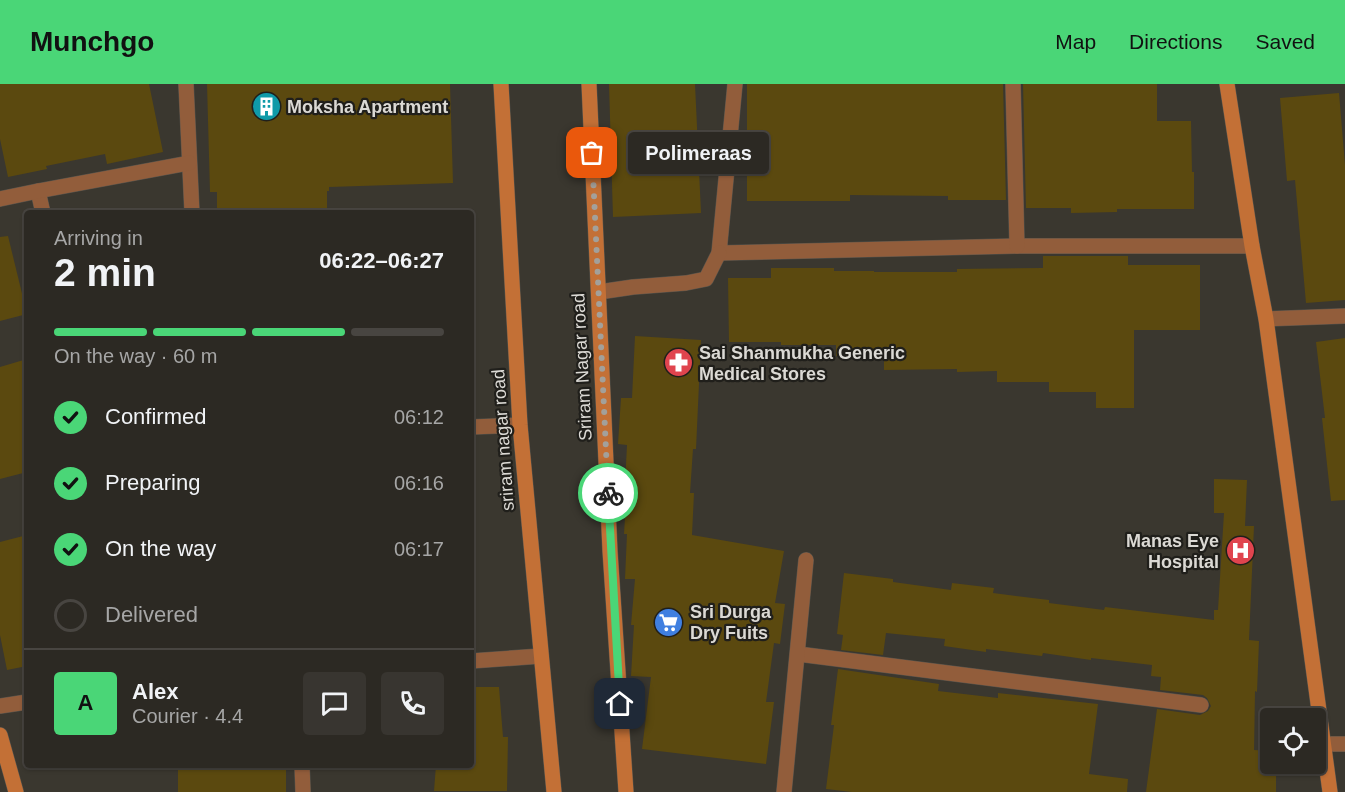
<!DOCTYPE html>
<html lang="en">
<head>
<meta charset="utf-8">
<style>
	body { margin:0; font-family:Arial,sans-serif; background:#383530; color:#f1f3f6; height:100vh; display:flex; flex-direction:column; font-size:22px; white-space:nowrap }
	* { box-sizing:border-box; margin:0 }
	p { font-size:20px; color:#a6a6a6 }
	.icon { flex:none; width:33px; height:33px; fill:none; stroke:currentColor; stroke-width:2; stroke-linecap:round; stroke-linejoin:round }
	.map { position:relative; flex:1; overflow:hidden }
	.sheet { position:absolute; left:24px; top:126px; width:450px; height:558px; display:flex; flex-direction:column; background:#2c2923; border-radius:6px; box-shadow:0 2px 4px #0004,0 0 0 2px #484541 }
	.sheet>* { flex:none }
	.fabs { position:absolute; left:1260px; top:624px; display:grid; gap:12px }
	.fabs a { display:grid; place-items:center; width:66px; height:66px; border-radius:6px; background:#2c2923; box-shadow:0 2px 4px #0004,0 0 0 2px #484541; font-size:30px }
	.pin { position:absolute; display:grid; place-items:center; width:51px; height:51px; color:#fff; margin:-26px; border-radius:12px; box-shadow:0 3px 9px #0006 }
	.courier { position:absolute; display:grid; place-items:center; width:60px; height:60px; margin:-30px; border:4px solid #4ad677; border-radius:50%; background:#fff; color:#222; box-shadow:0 2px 8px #0007 }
	.bubble { position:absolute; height:42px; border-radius:6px; background:#2c2923; box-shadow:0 2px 4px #0004,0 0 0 2px #484541; font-size:20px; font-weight:800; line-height:42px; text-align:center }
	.head em { font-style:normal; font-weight:800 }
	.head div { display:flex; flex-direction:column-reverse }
	.head { display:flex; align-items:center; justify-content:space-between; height:102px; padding:0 30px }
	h1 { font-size:39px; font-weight:800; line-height:45px }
	.bar { display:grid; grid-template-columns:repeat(4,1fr); gap:9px 6px; align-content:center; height:72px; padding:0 30px }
	.bar i { height:8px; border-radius:4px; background:#484541 }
	.bar .on { background:#4ad677 }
	.bar p { grid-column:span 4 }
	.line { display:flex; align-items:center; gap:15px; padding:0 30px; border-top:2px solid #484541 }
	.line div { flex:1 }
	.round { display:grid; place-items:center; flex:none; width:63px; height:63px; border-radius:6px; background:#383530 }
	ol { padding:0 30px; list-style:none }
	li { display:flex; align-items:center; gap:18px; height:66px }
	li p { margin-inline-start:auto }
	li .icon { padding:6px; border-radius:50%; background:#4ad677; color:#111; stroke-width:4 }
	li:last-child { color:#a6a6a6 }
	li i { width:33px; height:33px; border:3px solid #484541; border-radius:50% }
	header { display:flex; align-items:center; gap:36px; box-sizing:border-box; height:84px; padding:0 30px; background:#4ad677; color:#111 }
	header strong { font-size:28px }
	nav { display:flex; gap:33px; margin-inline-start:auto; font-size:21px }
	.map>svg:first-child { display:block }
</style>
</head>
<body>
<header>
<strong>Munchgo</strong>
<nav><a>Map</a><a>Directions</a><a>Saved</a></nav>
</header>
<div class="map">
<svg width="1345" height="708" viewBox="0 0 1345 708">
	<rect width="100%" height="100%" fill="#3a372f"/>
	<g fill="#5b490f">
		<polygon points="0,0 149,0 163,68 107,80 105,70 46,82 47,85 8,93 0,55"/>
		<polygon points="207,0 450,0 453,99 329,103 329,107 327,107 327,129 217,129 217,108 210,108"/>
		<polygon points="609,0 695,0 701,129 613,133"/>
		<polygon points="747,0 1003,0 1006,116 948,116 948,112 850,111 850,117 747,117"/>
		<polygon points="1023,0 1157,0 1157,37 1191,37 1192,88 1194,88 1194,125 1117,125 1117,128 1071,129 1071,124 1026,124"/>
		<polygon points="1339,9 1345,81 1345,216 1306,219 1295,96 1287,97 1280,14"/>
		<polygon points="8,152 27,230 0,237 0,153"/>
		<polygon points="1043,172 1128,172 1128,181 1200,181 1200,246 1134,246 1134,324 1096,324 1096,308 1049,308 1049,298 997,298 997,287 957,288 957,285 884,286 884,272 836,272 836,261 781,261 781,258 729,258 728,194 771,194 771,184 834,184 834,187 874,187 874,188 957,188 957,185 1043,184"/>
		<polygon points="635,252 701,256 696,365 693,365 690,409 694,409 692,451 784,467 775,519 785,520 780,560 774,559 766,618 774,618 766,680 642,665 651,593 631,592 634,541 631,541 635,495 625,495 627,450 624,450 627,402 625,401 627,361 618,360 621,314 632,314"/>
		<polygon points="1345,254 1345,416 1331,417 1322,334 1325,334 1316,258"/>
		<polygon points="27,275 27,388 0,395 0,283"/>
		<polygon points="1214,395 1247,396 1245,442 1254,442 1249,556 1259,557 1257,608 1255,607 1254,666 1270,667 1270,680 1276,680 1276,708 1146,708 1157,625 1200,631 1208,627 1211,622 1207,614 1203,611 1160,606 1161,593 1151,592 1152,581 1091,574 1091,576 1043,569 1042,572 986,565 986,568 944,562 945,555 886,549 883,571 841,566 843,551 837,550 844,489 893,495 893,498 951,506 952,499 994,504 993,509 1049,516 1049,519 1104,526 1105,523 1214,536 1214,526 1218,526 1224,429 1214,429"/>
		<polygon points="27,451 27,582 7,586 0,551 0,458"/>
		<polygon points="838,585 939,600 938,607 998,614 998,609 1098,620 1089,690 1128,695 1127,708 852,708 826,705 834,641 831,641"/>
		<polygon points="471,603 499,603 503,653 508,653 507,707 434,707 436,681 471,681"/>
		<rect x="178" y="681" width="108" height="27"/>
	</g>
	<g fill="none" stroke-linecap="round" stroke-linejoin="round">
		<defs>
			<g id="street">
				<polyline points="186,0 192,129"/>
				<polyline points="735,0 719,169 1017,162 1252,162"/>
				<polyline points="1013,0 1017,162"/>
				<polyline points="38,107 43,129"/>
				<polyline points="0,115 38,107 189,79"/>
				<polyline points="599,208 633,203 686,199 706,195 719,169"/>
				<polyline points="1266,235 1345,232"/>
				<polyline points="471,343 520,341"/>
				<polyline points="798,570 1201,621"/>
				<polyline points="471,577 541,572"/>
				<polyline points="0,622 27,618"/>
				<polyline points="1323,660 1345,660"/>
				<polyline points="302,681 303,708"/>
				<polyline points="784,708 806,476"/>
			</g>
			<g id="secondary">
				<polyline points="501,0 520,341 554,708"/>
				<polyline points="589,0 610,467 626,708"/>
				<polyline points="1227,0 1252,162 1266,235 1330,708"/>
				<polyline points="0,651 16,708"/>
			</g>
		</defs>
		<use href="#street" stroke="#57544d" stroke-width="16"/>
		<use href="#secondary" stroke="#57544d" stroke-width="16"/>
		<use href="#street" stroke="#925d3b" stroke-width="15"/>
		<use href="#secondary" stroke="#c37036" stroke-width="15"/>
	</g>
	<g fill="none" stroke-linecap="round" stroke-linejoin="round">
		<polyline stroke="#a3a09a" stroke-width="6" stroke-dasharray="0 10.8" points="592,69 608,409"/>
		<polyline stroke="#4ad677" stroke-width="8" points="608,409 620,620"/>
	</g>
	<defs>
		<symbol id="building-disc" viewBox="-11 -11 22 22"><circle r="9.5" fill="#0f9aa8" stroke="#201f1b"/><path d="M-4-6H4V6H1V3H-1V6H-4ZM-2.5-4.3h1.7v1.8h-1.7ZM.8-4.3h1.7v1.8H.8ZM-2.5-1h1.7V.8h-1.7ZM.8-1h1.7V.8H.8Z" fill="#fff"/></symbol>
		<symbol id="pharmacy-disc" viewBox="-11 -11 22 22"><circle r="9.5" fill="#e0444e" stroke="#201f1b"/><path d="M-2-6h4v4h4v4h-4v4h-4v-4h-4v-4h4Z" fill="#fff"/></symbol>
		<symbol id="hospital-disc" viewBox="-11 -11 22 22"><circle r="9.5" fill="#e0444e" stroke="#201f1b"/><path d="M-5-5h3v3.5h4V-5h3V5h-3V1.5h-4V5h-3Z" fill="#fff"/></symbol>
		<symbol id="supermarket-disc" viewBox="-11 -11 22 22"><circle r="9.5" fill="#3f7fe0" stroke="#201f1b"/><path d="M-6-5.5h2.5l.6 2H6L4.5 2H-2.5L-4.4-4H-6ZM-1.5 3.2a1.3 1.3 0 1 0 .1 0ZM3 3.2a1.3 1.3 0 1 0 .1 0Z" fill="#fff"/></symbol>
	</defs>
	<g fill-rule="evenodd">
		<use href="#building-disc" x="250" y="6" width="33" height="33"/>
		<use href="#pharmacy-disc" x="662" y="262" width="33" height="33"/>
		<use href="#hospital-disc" x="1224" y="450" width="33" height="33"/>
		<use href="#supermarket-disc" x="652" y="522" width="33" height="33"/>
	</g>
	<g text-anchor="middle" stroke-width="4.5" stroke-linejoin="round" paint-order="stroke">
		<g font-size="18" font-weight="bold" fill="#dbd9d4" stroke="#201f1b" text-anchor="start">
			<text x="287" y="29">Moksha Apartment</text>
			<text x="699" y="275">Sai Shanmukha Generic<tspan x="699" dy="21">Medical Stores</tspan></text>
			<text x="1219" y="463" text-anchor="end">Manas Eye<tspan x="1219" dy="21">Hospital</tspan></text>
			<text x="690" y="534">Sri Durga<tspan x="690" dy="21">Dry Fuits</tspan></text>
		</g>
		<g font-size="18" fill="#dbd9d4" stroke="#201f1b">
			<text transform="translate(582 283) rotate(-93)" y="6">Sriram Nagar road</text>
			<text transform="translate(503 356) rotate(-94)" y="6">sriram nagar road</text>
		</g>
	</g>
</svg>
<div class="fabs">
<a><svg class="icon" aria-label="locate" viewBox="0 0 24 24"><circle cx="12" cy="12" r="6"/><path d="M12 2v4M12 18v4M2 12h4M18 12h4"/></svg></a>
</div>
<div class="pin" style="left:592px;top:69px;background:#ea580c"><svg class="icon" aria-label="bag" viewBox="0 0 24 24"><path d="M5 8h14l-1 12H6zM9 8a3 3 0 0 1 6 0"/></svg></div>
<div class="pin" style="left:620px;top:620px;background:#1f2937"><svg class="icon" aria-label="home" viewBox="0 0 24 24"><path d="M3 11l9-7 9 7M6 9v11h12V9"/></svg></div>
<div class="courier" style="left:608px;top:409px"><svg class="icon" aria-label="bike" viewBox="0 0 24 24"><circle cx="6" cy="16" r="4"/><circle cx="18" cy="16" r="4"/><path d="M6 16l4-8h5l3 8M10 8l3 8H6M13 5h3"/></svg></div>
<div class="bubble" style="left:628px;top:48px;width:141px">Polimeraas</div>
<section class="sheet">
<div class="head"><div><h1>2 min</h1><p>Arriving in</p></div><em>06:22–06:27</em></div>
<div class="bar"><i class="on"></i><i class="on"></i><i class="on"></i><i></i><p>On the way · 60 m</p></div>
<ol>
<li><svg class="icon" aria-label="check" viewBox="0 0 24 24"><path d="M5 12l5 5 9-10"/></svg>Confirmed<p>06:12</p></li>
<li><svg class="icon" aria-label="check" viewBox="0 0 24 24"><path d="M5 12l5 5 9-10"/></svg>Preparing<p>06:16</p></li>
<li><svg class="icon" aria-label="check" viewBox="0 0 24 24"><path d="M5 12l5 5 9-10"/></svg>On the way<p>06:17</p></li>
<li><i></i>Delivered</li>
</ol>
<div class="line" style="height:108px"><b class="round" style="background:#4ad677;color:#111">A</b><div><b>Alex</b><p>Courier · 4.4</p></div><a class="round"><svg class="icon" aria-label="chat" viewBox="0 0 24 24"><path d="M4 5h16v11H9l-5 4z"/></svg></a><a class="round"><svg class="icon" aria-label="phone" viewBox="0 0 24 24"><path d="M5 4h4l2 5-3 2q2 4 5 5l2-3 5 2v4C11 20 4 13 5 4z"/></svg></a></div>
</section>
</div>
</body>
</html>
